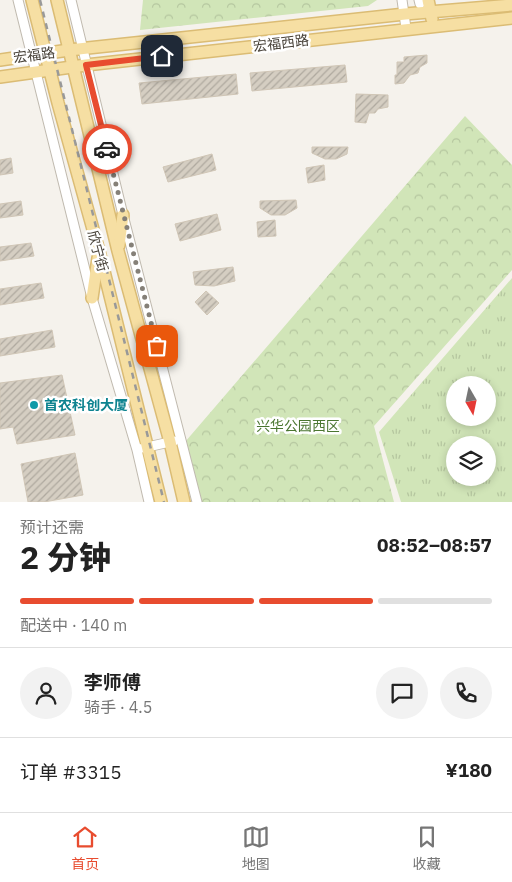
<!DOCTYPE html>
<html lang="zh">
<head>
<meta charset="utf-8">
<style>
	body { margin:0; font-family:"IBM Plex Sans","Noto Sans SC",sans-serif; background:#f2f2f2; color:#222; height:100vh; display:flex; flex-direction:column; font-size:19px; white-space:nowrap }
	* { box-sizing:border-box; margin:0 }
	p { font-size:16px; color:#767676 }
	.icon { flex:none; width:28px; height:28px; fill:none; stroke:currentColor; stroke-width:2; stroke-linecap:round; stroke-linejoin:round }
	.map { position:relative; height:502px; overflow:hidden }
	.details { display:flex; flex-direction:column; background:#fff; flex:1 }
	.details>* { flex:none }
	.needle { width:32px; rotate:171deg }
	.buttons { position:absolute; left:446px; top:376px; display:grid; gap:10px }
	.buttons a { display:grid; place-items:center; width:50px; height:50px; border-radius:50%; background:#fff; box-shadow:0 2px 8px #0003; font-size:25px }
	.pin { position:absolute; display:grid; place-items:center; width:42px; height:42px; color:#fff; margin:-21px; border-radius:10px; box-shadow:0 2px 8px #0006 }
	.courier { position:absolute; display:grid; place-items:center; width:50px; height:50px; margin:-25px; border:4px solid #e84c2f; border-radius:50%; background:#fff; color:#222; box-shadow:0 1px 6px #0007 }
	.headline em { font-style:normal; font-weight:800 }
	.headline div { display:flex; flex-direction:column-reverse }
	.headline { display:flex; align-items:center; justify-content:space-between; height:85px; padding:0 20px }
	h1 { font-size:32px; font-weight:800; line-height:38px }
	.bar { display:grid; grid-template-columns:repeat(4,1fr); gap:8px 5px; align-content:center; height:60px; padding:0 20px }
	.bar i { height:6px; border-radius:4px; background:#e0e0e0 }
	.bar .current { background:#e84c2f }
	.bar p { grid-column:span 4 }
	.line { display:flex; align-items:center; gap:12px; padding:0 20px; border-top:1px solid #e0e0e0 }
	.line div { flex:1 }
	.round { display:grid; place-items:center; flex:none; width:52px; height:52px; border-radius:26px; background:#f2f2f2 }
	.tabs { display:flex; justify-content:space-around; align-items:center; height:70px; border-top:1px solid #e0e0e0; background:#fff; font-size:14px; color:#767676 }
	.tabs a { display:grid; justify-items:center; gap:2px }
	.tabs .current { color:#e84c2f }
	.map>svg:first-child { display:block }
</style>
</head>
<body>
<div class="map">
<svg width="512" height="502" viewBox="0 0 512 502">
	<defs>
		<pattern id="grass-tufts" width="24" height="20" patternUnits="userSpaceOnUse" patternTransform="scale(1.25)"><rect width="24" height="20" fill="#d1e5b8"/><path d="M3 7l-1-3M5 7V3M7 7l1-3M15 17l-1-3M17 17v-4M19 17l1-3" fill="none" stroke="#b5c69f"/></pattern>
		<pattern id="park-crowns" width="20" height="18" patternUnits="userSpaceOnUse" patternTransform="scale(1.25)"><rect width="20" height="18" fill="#d1e5b8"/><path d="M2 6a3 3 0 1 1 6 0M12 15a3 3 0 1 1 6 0" fill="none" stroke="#b5c69f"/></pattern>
		<pattern id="building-hatch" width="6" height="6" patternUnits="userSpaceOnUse" patternTransform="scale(1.25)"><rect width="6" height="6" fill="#d5cec2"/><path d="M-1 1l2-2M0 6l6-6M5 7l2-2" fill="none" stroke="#afa99f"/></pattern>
	</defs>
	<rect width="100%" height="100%" fill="#f5f2ec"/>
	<path fill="url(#grass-tufts)" fill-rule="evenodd" d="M512,278V502H401L379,432ZM455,385H488V418H455ZM455,445H488V478H455Z"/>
	<g fill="url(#park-crowns)">
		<polygon points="143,0 377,0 368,6 140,30"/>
		<polygon points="465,116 512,165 512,270 374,426 394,502 200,502 185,442"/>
	</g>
	<g fill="url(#building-hatch)" stroke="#d0c6b6">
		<polygon points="427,55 427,63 420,67 418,73 410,75 404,83 395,84 395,75 397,75 397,62 404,62 404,57"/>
		<polygon points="345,65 347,82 252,91 250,73"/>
		<polygon points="236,74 238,94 142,104 139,83"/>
		<polygon points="356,94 388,95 388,107 378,109 375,113 369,113 366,123 355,122"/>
		<polygon points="312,147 348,147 347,154 336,159 325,159 312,153"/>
		<polygon points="212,154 216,170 168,182 163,167"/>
		<polygon points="11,158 13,173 0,175 0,160"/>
		<polygon points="324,165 325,180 308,183 306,168"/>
		<polygon points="296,200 297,208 285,215 271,215 260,208 260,201"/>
		<polygon points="21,201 23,215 0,218 0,204"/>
		<polygon points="217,214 221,230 180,241 175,224"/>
		<polygon points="275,220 276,236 258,237 257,222"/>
		<polygon points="31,243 34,256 0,261 0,247"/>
		<polygon points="233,267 235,281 214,286 195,285 193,272"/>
		<polygon points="41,283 44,298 0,305 0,289"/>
		<polygon points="206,291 219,303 207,315 195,302"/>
		<polygon points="52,330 55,347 0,356 0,339"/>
		<polygon points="62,375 75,435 17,444 13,427 0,429 0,383"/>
		<polygon points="75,453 83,495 44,502 28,502 21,464"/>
	</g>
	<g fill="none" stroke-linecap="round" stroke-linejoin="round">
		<defs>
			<g id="minor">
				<polyline points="18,0 92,298 137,450 149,502"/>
				<polyline points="71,0 123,215 197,502"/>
				<polyline points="402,0 406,28"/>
				<polyline points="419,0 420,4"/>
				<polyline points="143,448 174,441"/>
			</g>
			<g id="major">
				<polyline points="32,0 58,103 99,251 161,502"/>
				<polyline points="57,0 118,251 170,442 184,502"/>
				<polyline points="428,0 432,19"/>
				<polyline points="0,60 69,50 405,14 512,5"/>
				<polyline points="0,77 86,65 512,18"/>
				<polyline points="119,245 123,215"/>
				<polyline points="92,298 98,258"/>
			</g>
		</defs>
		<use href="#minor" stroke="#c0baaf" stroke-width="11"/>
		<use href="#major" stroke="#dbbc74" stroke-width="14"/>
		<use href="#minor" stroke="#fff" stroke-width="9"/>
		<use href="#major" stroke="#f6dfa3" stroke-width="11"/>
		<polyline stroke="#999" stroke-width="2.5" stroke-dasharray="6 6" stroke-linecap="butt" points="40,0 164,502"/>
	</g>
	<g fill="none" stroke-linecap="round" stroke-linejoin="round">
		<polyline stroke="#858078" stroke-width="5" stroke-dasharray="0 9" points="107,149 157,346"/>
		<polyline stroke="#e84c2f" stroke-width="6" points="107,149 86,65 162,56"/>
	</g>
	<circle fill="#0f9aa8" stroke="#fff" stroke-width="2" cx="34" cy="405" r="5"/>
	<g text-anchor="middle" stroke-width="5" stroke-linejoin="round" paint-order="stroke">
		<g font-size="14" fill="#49433a" stroke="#fff">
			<text transform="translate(281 43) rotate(-7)" y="5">宏福西路</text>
			<text transform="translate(34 55) rotate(-8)" y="5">宏福路</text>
			<text transform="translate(98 251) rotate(75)" y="5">欣宁街</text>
		</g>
		<g font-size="14" font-weight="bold" fill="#0d838f" stroke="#fff" text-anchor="start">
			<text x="44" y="410">首农科创大厦</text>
		</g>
		<g font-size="14" fill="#4b7631" stroke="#fff">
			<text x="298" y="431">兴华公园西区</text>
		</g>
	</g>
</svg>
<div class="buttons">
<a><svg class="needle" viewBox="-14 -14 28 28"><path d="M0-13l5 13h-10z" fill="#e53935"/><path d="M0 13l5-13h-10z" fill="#767676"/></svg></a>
<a><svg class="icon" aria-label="layers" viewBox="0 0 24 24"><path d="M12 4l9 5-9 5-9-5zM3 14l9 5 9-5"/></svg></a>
</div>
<div class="pin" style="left:157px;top:346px;background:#ea580c"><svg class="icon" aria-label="bag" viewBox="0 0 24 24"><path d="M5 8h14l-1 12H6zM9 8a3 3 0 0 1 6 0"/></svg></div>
<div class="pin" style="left:162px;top:56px;background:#1f2937"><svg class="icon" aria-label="home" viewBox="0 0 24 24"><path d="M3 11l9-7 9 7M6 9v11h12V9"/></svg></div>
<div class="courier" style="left:107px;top:149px"><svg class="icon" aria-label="car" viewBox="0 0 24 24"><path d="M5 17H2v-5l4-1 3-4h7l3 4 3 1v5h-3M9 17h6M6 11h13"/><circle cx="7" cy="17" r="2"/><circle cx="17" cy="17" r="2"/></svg></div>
</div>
<section class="details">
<div class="headline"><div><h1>2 分钟</h1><p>预计还需</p></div><em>08:52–08:57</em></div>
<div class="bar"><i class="current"></i><i class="current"></i><i class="current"></i><i></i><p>配送中 · 140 m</p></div>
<div class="line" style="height:90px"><a class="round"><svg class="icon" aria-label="person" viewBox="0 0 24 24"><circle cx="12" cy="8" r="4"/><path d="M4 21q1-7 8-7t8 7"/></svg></a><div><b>李师傅</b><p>骑手 · 4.5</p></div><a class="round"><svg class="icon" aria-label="chat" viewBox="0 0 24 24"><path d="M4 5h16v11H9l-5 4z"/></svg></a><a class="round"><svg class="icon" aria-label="phone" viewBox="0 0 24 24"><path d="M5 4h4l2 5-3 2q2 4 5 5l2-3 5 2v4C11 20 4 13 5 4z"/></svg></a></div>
<div class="line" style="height:65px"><div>订单 #3315</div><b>¥180</b></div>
</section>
<nav class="tabs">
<a class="current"><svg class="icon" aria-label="home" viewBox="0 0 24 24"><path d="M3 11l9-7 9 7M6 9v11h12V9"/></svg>首页</a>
<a><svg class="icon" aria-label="map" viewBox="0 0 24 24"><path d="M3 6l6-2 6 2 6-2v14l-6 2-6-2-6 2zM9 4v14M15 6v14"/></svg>地图</a>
<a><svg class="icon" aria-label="saved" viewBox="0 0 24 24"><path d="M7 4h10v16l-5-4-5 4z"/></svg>收藏</a>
</nav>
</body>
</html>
